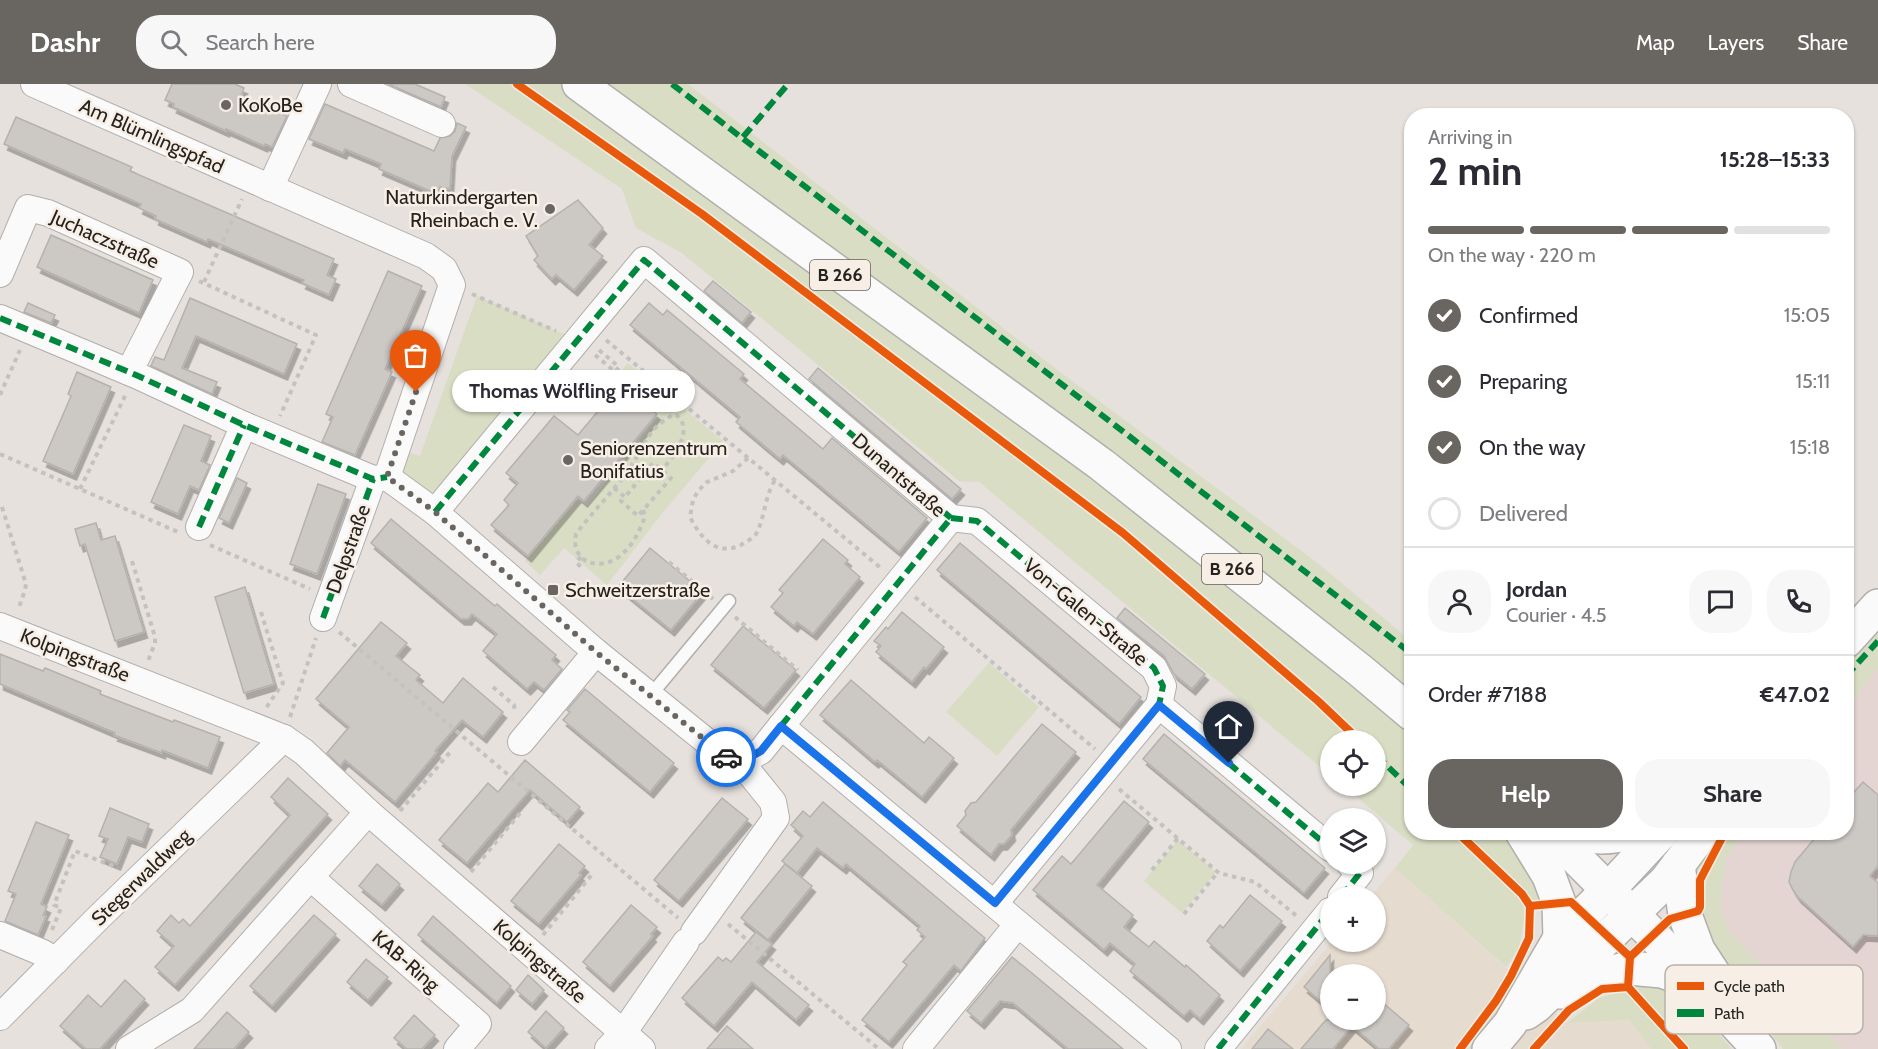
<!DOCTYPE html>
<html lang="en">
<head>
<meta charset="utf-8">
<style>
	body { margin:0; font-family:Cabin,sans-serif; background:#f7f7f7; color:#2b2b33; height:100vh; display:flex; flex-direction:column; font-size:22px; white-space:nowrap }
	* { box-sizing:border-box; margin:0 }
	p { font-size:20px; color:#7c7c81 }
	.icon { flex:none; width:33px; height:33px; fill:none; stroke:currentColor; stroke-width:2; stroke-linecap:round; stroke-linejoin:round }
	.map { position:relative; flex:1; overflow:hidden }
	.sheet { position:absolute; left:1404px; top:24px; width:450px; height:732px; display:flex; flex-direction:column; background:#fff; border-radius:24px; box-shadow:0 2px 4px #0004 }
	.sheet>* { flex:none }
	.controls { position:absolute; left:1320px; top:646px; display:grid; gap:12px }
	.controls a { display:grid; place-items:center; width:66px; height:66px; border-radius:50%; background:#fff; box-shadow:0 2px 4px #0004; font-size:30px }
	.pin { position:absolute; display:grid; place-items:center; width:51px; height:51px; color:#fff; margin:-62px -26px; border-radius:50% 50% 50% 0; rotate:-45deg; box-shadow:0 0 6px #0007 }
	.pin .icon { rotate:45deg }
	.courier { position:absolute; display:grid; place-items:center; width:60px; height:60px; margin:-30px; border:4px solid #1a73e8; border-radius:50%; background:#fff; color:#222; box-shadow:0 2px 8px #0007 }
	.bubble { position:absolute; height:42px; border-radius:21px; background:#fff; box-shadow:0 2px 4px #0004; font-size:20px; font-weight:700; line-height:42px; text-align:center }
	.head em { font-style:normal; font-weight:700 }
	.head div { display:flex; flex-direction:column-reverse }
	.head { display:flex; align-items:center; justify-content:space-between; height:102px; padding:0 24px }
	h1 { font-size:39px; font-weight:700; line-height:45px }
	.bar { display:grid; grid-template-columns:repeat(4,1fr); gap:9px 6px; align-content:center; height:72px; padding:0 24px }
	.bar i { height:8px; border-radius:4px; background:#e1e1e2 }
	.bar .active { background:#696662 }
	.bar p { grid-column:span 4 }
	.line { display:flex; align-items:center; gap:15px; padding:0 24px; border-top:2px solid #e1e1e2 }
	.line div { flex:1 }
	.round { display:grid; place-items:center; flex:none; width:63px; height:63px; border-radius:24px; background:#f7f7f7 }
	ol { padding:0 24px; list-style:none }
	li { display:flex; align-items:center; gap:18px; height:66px }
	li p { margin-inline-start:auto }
	li .icon { padding:6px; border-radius:50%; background:#696662; color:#fff; stroke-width:4 }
	li:last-child { color:#7c7c81 }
	li i { width:33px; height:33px; border:3px solid #e1e1e2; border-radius:50% }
	.action { display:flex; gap:12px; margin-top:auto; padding:12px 24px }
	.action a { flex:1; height:69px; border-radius:24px; background:#696662; color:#fff; font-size:24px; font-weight:700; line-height:69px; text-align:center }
	.action a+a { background:#f7f7f7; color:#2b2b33 }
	header { display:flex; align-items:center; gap:36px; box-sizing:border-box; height:84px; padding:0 30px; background:#696662; color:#fff }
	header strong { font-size:28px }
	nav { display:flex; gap:33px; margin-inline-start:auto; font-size:21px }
	.search { width:420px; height:54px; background:#f7f7f7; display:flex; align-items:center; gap:15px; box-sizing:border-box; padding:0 21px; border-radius:24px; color:#7c7c81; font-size:22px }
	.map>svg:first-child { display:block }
</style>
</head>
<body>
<header>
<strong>Dashr</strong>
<div class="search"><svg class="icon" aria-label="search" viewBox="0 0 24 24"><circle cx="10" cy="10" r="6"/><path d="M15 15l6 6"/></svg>Search here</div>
<nav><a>Map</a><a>Layers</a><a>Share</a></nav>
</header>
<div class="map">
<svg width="1878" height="965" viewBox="0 0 1878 965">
	<defs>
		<filter id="shadow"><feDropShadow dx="3.5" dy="6" stdDeviation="0" flood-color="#0004"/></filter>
	</defs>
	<rect width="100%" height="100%" fill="#e6e1dd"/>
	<path fill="#e6dbcf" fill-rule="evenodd" d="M1395,784L1567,939L1629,936L1651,965H1241L1332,858H1376V813H1370ZM1330,891H1376V936H1330Z"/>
	<polygon fill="#e5d5d2" points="1878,585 1878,965 1842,965 1728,847 1720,820 1726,774 1745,749 1846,748 1847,623"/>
	<g fill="#d8ddc3">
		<polygon points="465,0 688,0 1060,288 1315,477 1411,557 1412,748 1614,749 1524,835 1519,863 1506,883 1395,784 1413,761 1344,702 1376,702 1376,657 1330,657 1330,691 979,398 959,397 682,169 636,144 622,105"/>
		<path d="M477,212L571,253L442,404L429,410C409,397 398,392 405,367L420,372Z"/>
		<polygon points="628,279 723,357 656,437 607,501 564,464 540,491 525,477 578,416 587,422 660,331 644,318 649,310 630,295 625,300 617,292"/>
		<polygon points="1878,540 1878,585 1847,623 1847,577"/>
		<polygon points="989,579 1039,623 997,672 946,628"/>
		<polygon points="1716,749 1745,749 1726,774 1720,820 1728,847 1842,965 1783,965 1725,890 1700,851 1692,786"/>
		<polygon points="1178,756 1216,788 1182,829 1144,797"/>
		<polygon points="1635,894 1682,909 1732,965 1651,965 1629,936 1567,939 1599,914 1635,903"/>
	</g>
	<g fill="#ccc9c5" stroke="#b5b1ae" stroke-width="1.5" filter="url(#shadow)">
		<polygon points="172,0 235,0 244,4 241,12 287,32 272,63 265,60 264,62 226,45 226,47 173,23 174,20 165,16"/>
		<polygon points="388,0 415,0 445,13 441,23"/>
		<polygon points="325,20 434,67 440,54 450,52 455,47 457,39 466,43 452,72 450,105 440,103 437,110 379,85 381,80 345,65 343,69 309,55"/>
		<polygon points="16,33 132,83 130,87 334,175 327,191 336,195 329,211 302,199 304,196 208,155 207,158 155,135 156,132 139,124 141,120 4,60"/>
		<polygon points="578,116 603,144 589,161 603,172 574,206 556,191 552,195 534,176 538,172 526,152"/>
		<polygon points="51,151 153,196 139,229 37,183"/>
		<polygon points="388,187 422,202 385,285 392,288 355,371 322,358 333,333 326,330"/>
		<polygon points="713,197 751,228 742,239 704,207"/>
		<polygon points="190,214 297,260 284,290 196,252 182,284 217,298 212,310 151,282 155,273 164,276"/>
		<polygon points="28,219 55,231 51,239 24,228"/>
		<polygon points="649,219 663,231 667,226 744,290 740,295 823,365 832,354 927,434 899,468 783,371 780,375 736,338 740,333 630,241"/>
		<polygon points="818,284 961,405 952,415 809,295"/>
		<polygon points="77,288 111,303 73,390 43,377 71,312 68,310"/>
		<polygon points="619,302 640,319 641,317 657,330 584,417 578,412 528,472 491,441 509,421 504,416 518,399 506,389 554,332 578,351"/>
		<polygon points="184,341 211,352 201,377 210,381 199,406 190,402 178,430 151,418"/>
		<polygon points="237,394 247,399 229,439 219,434"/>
		<polygon points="318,400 346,410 317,490 290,480"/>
		<polygon points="391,435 495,522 497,520 556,571 552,576 562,585 544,606 534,598 527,605 483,567 497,550 472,530 468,535 461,535 371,459"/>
		<polygon points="96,439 101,456 115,452 144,548 115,557 85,460 80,462 75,445"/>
		<polygon points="823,455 848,476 845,480 860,493 813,550 797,538 794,542 771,523 783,509 779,506"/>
		<polygon points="960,459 1141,613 1119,640 937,486"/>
		<polygon points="650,464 703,508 671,546 618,503"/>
		<polygon points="245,503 274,600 244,609 215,513"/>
		<polygon points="1125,524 1205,590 1192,605 1174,590 1164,572 1117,534"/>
		<polygon points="902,528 944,563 926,585 924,583 912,598 876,568 881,562 874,557 886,543 888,545"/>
		<polygon points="381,538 407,559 396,572 420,591 416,596 443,619 463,594 503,628 483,653 462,636 435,667 437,668 395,718 345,676 340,682 327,669 349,643 316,615"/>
		<polygon points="743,542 796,586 764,624 711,581"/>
		<polygon points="0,570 43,587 45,584 101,607 100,610 173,638 174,636 220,653 208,684 162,666 162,669 114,651 115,649 0,600"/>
		<polygon points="851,596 924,659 929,653 954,674 922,713 877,676 875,678 820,631"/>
		<polygon points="585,605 674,679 650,708 563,636 570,628 567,626"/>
		<polygon points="1042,640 1076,668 1011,746 1012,751 1004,760 999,760 991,771 957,742 966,731 965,727 971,719 976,718"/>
		<polygon points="1164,650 1325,784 1304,809 1143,675"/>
		<polygon points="525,676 580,723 567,738 530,706 467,779 439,756 488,699 498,708"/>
		<polygon points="288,694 328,730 175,901 155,883 174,862 157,847 171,831 179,839 183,835 190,842 290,731 271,713"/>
		<polygon points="1863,698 1878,711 1878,782 1870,792 1878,799 1878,852 1863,851 1853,863 1798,813 1793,806 1789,798 1791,788 1795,778 1820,748 1846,748 1846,717"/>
		<polygon points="722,714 748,735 679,817 654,796"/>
		<polygon points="1124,717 1149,738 1097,801 1133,831 1124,843 1149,863 1154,857 1185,883 1186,881 1220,911 1200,935 1190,926 1184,932 1130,887 1135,880 1110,859 1104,866 1033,806 1062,772 1071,780"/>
		<polygon points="823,718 985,854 961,887 954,881 889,958 862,936 907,881 903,878 925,853 917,846 920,842 876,805 846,780 843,784 817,764 797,789 782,777 803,752 791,741 803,727 810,733"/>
		<polygon points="110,724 149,740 142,758 128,753 117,780 100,773 108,755 99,752"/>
		<polygon points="36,738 69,751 41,820 47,823 43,831 46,832 38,851 5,837 16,810 8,807"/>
		<polygon points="559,760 585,782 579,789 581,791 539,840 511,817"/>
		<polygon points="377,780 400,800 382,821 359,802"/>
		<polygon points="785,780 812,802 768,856 741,834"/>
		<polygon points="1250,811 1282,837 1240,887 1207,857 1220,841 1223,844"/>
		<polygon points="631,821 657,843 651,850 653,852 610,902 583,878"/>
		<polygon points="314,831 336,850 272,922 250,902"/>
		<polygon points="433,832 511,902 497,919 418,851"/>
		<polygon points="756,848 772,860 757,878 809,921 796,936 752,898 714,942 682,914 718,873 723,877 726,874 731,878"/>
		<polygon points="1330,871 1330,925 1304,903"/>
		<polygon points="1012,873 1027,885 1123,965 1068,965 1013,919 1000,917 981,939 967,927"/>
		<polygon points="366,875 388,893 368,916 347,898"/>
		<polygon points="528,891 544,906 532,920 516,906"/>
		<polygon points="125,896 145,915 100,965 86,965 60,942 88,911 101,923"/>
		<polygon points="1376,913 1409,941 1389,965 1379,965 1352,942 1333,965 1301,965 1326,936 1376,936"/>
		<polygon points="546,927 564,944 546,964 528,948"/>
		<polygon points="227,928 249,948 234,965 194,965"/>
		<polygon points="414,931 435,951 422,965 407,965 394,954"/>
		<polygon points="727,942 753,965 707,965"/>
		<polygon points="1268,945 1293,965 1252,965"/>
	</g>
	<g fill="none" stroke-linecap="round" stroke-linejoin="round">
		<defs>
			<polyline id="lane" points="650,612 729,517"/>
			<g id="street">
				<polyline points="34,0 426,172 444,185 452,201 387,393"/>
				<polyline points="351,0 442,40"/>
				<polyline points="270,104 318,0"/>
				<polyline points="0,190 28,124 48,129 180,188 129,288"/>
				<polyline points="0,234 136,291 244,341 373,395 387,393"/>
				<polyline points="387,393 435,428 596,568 726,673 748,674 761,667 781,642 1168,965"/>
				<polyline points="435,428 644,176 951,434"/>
				<polyline points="951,434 977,437 1154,584 1163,602 1159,621 995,819"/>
				<polyline points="199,443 244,341"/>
				<polyline points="323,534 373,395"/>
				<polyline points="0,542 284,654 304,668 368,728 642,965"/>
				<polyline points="1159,621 1330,764"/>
				<polyline points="781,642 951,434"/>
				<polyline points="521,658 596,568"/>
				<polyline points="310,793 478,940 457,965"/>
				<polyline points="1341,813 1360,789 1350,780"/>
				<polyline points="694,848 776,734 773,718 748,687 748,674"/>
				<polyline points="0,851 43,869 56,877"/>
				<polyline points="0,933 96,836 284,654"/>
				<polyline points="129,965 192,926 368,728"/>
				<polyline points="608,965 623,949 686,858"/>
				<polyline points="916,965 1018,840"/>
				<polyline points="1218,965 1330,827"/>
			</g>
			<g id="secondary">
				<polyline points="1846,557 1878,522"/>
				<polyline points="1522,748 1549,792 1559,819 1560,854"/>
				<path d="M1562,748C1586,753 1608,756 1633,748"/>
				<polyline points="1678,781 1685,831 1698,866 1744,936"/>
				<polyline points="1561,908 1582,896 1629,884 1662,887 1698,900"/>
				<polyline points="1526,929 1536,922 1666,797 1703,748"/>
				<polyline points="1489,965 1510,940 1560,854 1608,806 1662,748"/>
			</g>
			<g id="primary">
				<polyline points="579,0 1102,381 1362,588 1412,630"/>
				<polyline points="1550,748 1653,851 1759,965"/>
			</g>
		</defs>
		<use href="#lane" stroke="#b2aeab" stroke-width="15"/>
		<use href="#street" stroke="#b2aeab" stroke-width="28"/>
		<use href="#secondary" stroke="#b2aeab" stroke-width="36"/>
		<use href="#primary" stroke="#b2aeab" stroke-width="36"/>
		<g stroke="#c4c2c1" stroke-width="4" stroke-dasharray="4.5 4.5" stroke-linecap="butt">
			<polyline points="199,197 316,251 280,332"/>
			<polyline points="204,198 242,115"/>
			<polyline points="472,210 556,247"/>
			<polyline points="606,256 882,485"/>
			<polyline points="599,266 619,283 615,288"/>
			<polyline points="595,271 624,295 628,289 675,330"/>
			<polyline points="0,311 20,266"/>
			<polyline points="0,370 178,448"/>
			<path d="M748,374L733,387L707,398L698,407L693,416L690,433C700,453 716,473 741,461C746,458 752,455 756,450C765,434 764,414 775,396"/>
			<polyline points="614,404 625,413 621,417 638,432 671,394 653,379 625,413"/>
			<polyline points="80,405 126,310"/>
			<polyline points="2,423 26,500 25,506 18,526"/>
			<path d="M643,426L645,432C640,447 633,461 620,472C600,488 570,479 576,450C593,427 614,407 630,384C647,359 645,346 675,330C696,345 673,373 662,386"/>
			<polyline points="210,461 310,505"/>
			<polyline points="581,473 576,478 582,484"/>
			<polyline points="132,477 155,553 155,559 148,577"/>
			<polyline points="669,478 713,515"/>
			<polyline points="915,513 1095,665"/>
			<polyline points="261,528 283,599 266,624"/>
			<polyline points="735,533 798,586"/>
			<polyline points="339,548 678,834"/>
			<polyline points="493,603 514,621 515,629"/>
			<polyline points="290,633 316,554"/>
			<polyline points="1119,705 1219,789 1255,798 1298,833"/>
			<polyline points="400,727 451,667"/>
			<polyline points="1152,786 1178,754"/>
			<polyline points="471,788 521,728"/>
			<polyline points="1184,830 1218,788"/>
			<polyline points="728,840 879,965"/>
			<polyline points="52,846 61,824 54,821 75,767 118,784"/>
			<polyline points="543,851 594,788"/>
		</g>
		<use href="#lane" stroke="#fbfafa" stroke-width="12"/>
		<use href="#street" stroke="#fbfafa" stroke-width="26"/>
		<use href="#secondary" stroke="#fbfafa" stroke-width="33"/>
		<use href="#primary" stroke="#fbfafa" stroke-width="33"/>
		<g stroke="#00873e" stroke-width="6" stroke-dasharray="12 6" stroke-linecap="butt">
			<polyline points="672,0 1412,570"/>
			<polyline points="743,53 788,0"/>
			<polyline points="0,234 136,291 244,341 373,395 387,393"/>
			<polyline points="435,428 644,176 951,434"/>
			<polyline points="951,434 977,437 1154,584 1163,602 1159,621 995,819"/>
			<polyline points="199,443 244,341"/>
			<polyline points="323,534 373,395"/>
			<polyline points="1846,592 1878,557"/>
			<polyline points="1159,621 1330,764"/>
			<polyline points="781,642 951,434"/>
			<polyline points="1376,671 1412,706"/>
			<polyline points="1341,813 1360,789 1350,780"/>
			<polyline points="1218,965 1330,827"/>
		</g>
		<defs>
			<g id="cycleway">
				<polyline points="517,0 702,130 1123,449 1318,617 1360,657"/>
				<polyline points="1457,748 1522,810 1530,822 1529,854 1511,892 1496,917 1460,965"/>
				<polyline points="1530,822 1571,818 1630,873"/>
				<polyline points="1628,903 1684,965"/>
				<polyline points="1534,965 1569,926 1602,905 1628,903 1630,873 1670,835 1698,827 1700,823 1700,796 1725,748"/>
			</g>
		</defs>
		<use href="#cycleway" stroke="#f7eee6" stroke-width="11"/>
		<use href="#cycleway" stroke="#e8590c" stroke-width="8"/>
	</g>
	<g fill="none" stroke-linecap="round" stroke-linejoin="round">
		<polyline stroke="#696662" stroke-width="6" stroke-dasharray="0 10.8" points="416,308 387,393 435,428 596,568 726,673"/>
		<polyline stroke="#1a73e8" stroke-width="8" points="726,673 748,674 761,667 781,642 995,819 1159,621 1229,679"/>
	</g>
	<g fill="#696662" stroke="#f7eee6" stroke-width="2">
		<circle cx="226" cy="21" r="6"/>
		<circle cx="550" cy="125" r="6"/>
		<circle cx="568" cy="376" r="6"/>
		<rect x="547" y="500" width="12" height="12" rx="3"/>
	</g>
	<g text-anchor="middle" stroke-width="5" stroke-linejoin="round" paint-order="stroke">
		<g fill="#f7eee6" stroke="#65605b" stroke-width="1.5">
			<rect x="810" y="176" width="60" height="30" rx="4.5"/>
			<rect x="1202" y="470" width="60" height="30" rx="4.5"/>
		</g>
		<g font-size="18" font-weight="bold" fill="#26231f">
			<text x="840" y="197">B 266</text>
			<text x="1232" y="491">B 266</text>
		</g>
		<g font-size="20" fill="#26231f" stroke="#f7eee6" text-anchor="start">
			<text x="238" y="28">KoKoBe</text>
			<text x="538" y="120" text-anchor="end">Naturkindergarten<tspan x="538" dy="23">Rheinbach e. V.</tspan></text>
			<text x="580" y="371">Seniorenzentrum<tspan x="580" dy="23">Bonifatius</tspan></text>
			<text x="565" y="513">Schweitzerstraße</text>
		</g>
		<g font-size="20" fill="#26231f" stroke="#f7eee6">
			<text transform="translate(152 52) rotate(24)" y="7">Am Blümlingspfad</text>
			<text transform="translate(105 155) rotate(24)" y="7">Juchaczstraße</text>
			<text transform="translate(899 391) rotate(41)" y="7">Dunantstraße</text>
			<text transform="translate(348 465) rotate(-70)" y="7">Delpstraße</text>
			<text transform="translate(1086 528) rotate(40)" y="7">Von-Galen-Straße</text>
			<text transform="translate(75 571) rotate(21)" y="7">Kolpingstraße</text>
			<text transform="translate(141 793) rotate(-44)" y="7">Stegerwaldweg</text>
			<text transform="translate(406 877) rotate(41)" y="7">KAB-Ring</text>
			<text transform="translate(540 877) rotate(41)" y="7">Kolpingstraße</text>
		</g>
	</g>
	<rect x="1665" y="881" width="198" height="69" rx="9" fill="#f7eee6" stroke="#b8b1aa" stroke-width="1.5"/>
	<rect x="1677" y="898" width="27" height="8" fill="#e8590c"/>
	<rect x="1677" y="925" width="27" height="8" fill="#00873e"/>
	<g font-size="16" fill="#26231f">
		<text x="1714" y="908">Cycle path</text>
		<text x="1714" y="935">Path</text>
	</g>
</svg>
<div class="controls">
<a><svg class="icon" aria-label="locate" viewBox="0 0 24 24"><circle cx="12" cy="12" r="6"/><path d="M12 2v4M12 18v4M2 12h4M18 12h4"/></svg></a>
<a><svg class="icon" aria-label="layers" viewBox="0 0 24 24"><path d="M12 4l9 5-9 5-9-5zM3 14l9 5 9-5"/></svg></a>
<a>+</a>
<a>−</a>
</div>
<div class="pin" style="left:416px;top:308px;background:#ea580c"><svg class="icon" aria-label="bag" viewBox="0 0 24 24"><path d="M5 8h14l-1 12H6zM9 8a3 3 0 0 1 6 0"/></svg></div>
<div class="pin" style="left:1229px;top:679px;background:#1f2937"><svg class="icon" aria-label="home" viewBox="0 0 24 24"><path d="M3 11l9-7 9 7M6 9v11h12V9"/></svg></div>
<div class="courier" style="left:726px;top:673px"><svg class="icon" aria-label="car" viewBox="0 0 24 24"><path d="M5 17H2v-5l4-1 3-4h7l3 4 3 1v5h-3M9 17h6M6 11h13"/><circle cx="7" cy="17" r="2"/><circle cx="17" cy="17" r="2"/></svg></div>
<div class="bubble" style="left:452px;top:286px;width:243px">Thomas Wölfling Friseur</div>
<section class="sheet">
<div class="head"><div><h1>2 min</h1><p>Arriving in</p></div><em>15:28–15:33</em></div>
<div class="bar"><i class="active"></i><i class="active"></i><i class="active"></i><i></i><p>On the way · 220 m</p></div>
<ol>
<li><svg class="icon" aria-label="check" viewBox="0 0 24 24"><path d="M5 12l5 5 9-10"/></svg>Confirmed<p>15:05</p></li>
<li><svg class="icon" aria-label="check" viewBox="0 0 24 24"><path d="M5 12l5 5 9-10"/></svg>Preparing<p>15:11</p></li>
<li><svg class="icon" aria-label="check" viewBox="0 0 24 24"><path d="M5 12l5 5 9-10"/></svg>On the way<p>15:18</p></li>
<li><i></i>Delivered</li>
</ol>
<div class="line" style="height:108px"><a class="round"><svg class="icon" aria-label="person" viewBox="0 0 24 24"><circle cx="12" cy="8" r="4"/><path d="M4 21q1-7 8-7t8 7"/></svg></a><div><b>Jordan</b><p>Courier · 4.5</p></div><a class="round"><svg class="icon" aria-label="chat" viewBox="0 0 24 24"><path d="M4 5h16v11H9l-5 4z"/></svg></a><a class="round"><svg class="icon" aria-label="phone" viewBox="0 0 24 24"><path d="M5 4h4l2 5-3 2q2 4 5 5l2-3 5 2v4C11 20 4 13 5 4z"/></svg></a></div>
<div class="line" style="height:78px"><div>Order #7188</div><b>€47.02</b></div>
<div class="action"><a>Help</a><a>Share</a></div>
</section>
</div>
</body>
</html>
